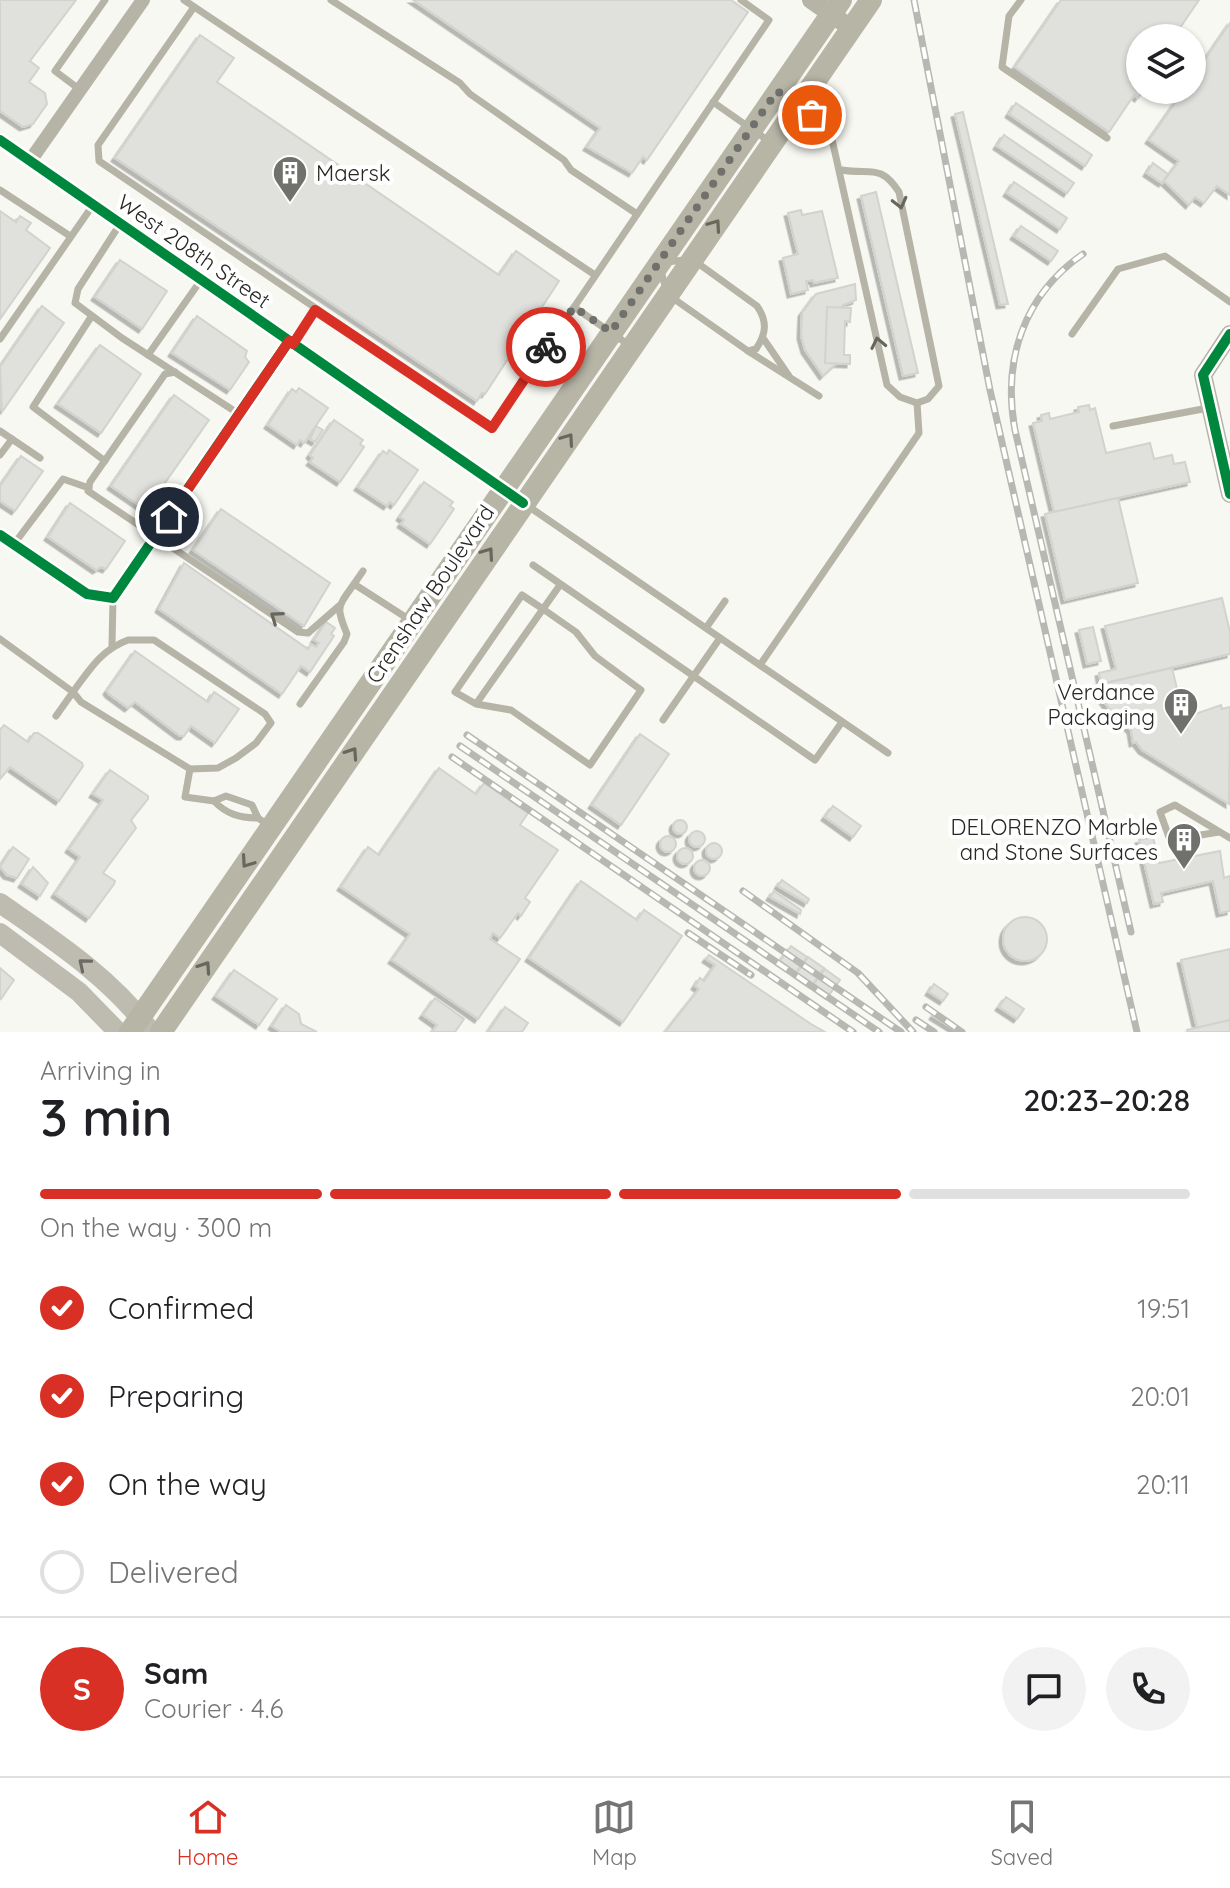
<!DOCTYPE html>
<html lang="en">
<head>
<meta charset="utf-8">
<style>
	body { margin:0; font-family:Quicksand,sans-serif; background:#f2f2f2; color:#202124; height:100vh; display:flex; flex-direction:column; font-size:30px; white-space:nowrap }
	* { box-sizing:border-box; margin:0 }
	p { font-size:26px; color:#757577 }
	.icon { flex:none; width:44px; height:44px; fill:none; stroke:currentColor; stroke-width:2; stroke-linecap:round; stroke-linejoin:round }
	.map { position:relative; height:1032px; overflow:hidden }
	.panel { display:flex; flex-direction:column; background:#fff; flex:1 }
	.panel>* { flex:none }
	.controls { position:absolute; left:1126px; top:24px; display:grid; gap:16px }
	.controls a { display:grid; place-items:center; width:80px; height:80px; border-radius:50%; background:#fff; box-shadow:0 2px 6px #0004; font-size:40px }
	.pin { position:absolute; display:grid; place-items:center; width:68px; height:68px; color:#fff; margin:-34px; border:4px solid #fff; border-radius:50%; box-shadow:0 2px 8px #0007 }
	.courier { position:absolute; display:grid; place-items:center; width:80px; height:80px; margin:-40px; border:6px solid #d93025; border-radius:50%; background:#fff; color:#222; box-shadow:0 2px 10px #0007 }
	.headline em { font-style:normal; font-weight:600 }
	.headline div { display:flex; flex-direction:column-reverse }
	.headline { display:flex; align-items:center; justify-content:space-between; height:136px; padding:0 40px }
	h1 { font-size:52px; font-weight:600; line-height:60px }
	.bar { display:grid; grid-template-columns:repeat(4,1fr); gap:12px 8px; align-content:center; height:96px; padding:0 40px }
	.bar i { height:10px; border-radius:6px; background:#e0e0e0 }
	.bar .on { background:#d93025 }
	.bar p { grid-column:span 4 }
	.line { display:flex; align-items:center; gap:20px; padding:0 40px; border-top:2px solid #e0e0e0 }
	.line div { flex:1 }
	.round { display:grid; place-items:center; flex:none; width:84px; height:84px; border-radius:42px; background:#f2f2f2 }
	ol { padding:0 40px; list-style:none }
	li { display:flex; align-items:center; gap:24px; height:88px }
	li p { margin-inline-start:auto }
	li .icon { padding:8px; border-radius:50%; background:#d93025; color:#fff; stroke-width:4 }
	li:last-child { color:#757577 }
	li i { width:44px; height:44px; border:4px solid #e0e0e0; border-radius:50% }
	.tabs { display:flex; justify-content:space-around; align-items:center; height:112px; border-top:2px solid #e0e0e0; background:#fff; font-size:22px; color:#757577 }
	.tabs a { display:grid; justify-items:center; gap:4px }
	.tabs .on { color:#d93025 }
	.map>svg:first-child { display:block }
</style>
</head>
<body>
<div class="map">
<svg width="1230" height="1032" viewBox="0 0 1230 1032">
	<defs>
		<filter id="shadow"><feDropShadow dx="-3.5" dy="3.5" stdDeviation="0" flood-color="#0004"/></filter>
	</defs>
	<rect width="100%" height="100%" fill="#f8f8f3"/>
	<g fill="#e0e0dc" stroke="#d2d2ce" stroke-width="2" filter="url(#shadow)">
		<polygon points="0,0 76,0 30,61 39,68 29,82 45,93 47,104 33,124 23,127 0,111"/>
		<polygon points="413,0 731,0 748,12 647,160 643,157 632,173 587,147 600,128"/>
		<polygon points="1061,0 1199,0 1173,38 1140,38 1140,90 1144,90 1138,98 1134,95 1109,132 1015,67"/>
		<polygon points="1230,23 1230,195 1217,186 1204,203 1195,197 1189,205 1164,181 1179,161 1149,140 1184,90 1192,90 1192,78"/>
		<polygon points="200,35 234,58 217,82 499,275 516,251 559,281 485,394 482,393 477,401 115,158"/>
		<polygon points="1016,103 1092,155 1085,166 1009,114"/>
		<polygon points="963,112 1008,304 1000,305 955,114"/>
		<polygon points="1004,135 1074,183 1067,193 997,146"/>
		<polygon points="1153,163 1168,174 1162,183 1147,173"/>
		<polygon points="1014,182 1067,218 1060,229 1007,193"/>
		<polygon points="876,192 918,373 903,376 861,196"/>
		<polygon points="801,210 802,215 822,211 838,278 814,283 813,280 806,281 808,290 791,294 783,258 798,254 788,213"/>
		<polygon points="0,211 16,222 20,216 31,223 26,230 50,248 0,319"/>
		<polygon points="1021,226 1058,251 1051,261 1014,236"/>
		<polygon points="120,260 167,291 142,329 95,297"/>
		<polygon points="855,284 856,300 843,305 832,318 830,340 837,363 823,376 805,350 801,336 802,313 816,294"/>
		<polygon points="42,306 64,323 2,412 0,367"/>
		<polygon points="827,307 851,308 850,322 845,321 844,355 850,355 850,364 825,363"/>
		<polygon points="197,316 247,351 245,357 249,362 230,390 172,353"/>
		<polygon points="100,345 141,374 101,433 58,404"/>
		<polygon points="299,388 328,408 304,443 300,440 297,445 268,425 292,389 296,392"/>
		<polygon points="174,395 209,420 146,510 111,486"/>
		<polygon points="1089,405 1090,410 1095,408 1106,453 1150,443 1154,459 1172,455 1174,464 1185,462 1190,482 1054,512 1033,423 1042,421 1041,415 1049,413 1050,419 1079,412 1078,407"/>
		<polygon points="334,420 363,440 360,444 364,447 340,482 310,462 313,458 310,455"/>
		<polygon points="316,426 323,430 315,442 310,439"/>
		<polygon points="389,450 418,470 394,505 390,502 387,506 358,487 383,451 387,454"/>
		<polygon points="21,456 43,471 15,511 0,501 0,486"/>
		<polygon points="424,482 453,502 450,506 454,509 430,544 401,524 404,520 400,517"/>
		<polygon points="1118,498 1138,583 1065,600 1045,514"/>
		<polygon points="70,503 125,541 106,569 101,567 96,570 48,537"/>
		<polygon points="221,509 330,583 304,626 193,550"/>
		<polygon points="184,563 308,649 311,644 316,647 319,643 314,640 326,622 335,628 331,634 334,636 310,672 301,666 282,694 159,609"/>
		<polygon points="1222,598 1230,632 1230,654 1101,684 1099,673 1116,669 1105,626"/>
		<polygon points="1093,627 1101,661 1087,664 1079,630"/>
		<polygon points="135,651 208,702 214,692 239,709 215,743 191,726 184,736 180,736 135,702 128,708 109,694 107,691"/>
		<polygon points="1172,668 1184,718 1221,705 1222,709 1230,707 1229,804 1142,750 1136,742 1133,743 1131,730 1110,710 1093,686"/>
		<polygon points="4,725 28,742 34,733 38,733 82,763 83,766 59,801 10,767 0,779 0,730"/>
		<polygon points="640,734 669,754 621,825 592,805"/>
		<polygon points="439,768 476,794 484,783 528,813 520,825 558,850 525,898 530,902 521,916 518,913 500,938 493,933 490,939 520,959 478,1019 392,960 410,934 341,887 368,847 379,855"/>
		<polygon points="110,770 148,796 148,799 131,820 136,828 103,873 115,881 114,884 89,918 55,894 80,857 69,849 103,800 93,794"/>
		<polygon points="833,806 861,826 853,837 825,817"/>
		<circle cx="680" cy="827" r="7"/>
		<circle cx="697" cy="839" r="8"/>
		<circle cx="668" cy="844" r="8"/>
		<polygon points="1153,837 1159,863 1220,851 1224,878 1230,876 1230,911 1220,913 1213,881 1161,893 1163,902 1154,904 1139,840"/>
		<circle cx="714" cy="851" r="8"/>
		<polygon points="13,847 29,859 17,878 7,875 0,867"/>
		<circle cx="685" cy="856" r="8"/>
		<circle cx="702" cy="868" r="8"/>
		<polygon points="33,867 48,883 40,896 22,884"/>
		<polygon points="782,880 809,899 807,903 778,886"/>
		<polygon points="581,881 637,920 644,910 682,936 623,1022 529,958"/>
		<polygon points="774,891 801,910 800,914 770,897"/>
		<circle cx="1025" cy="939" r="22"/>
		<polygon points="791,946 807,957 796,972 780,961"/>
		<polygon points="1230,949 1230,1020 1197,1028 1181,960"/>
		<polygon points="709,955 811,1024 825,1032 665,1032 699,989 695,986 700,978 704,981 715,965 706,959"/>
		<polygon points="808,957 824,968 813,984 797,973"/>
		<polygon points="0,968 14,980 1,999 0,998"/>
		<polygon points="825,969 840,980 829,995 814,984"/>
		<polygon points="234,970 277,999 259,1025 216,996"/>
		<polygon points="934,984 948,994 943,1001 929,992"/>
		<polygon points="1006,997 1024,1009 1017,1019 999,1007"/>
		<polygon points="435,998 464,1019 455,1032 432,1032 437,1025 423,1015"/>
		<polygon points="286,1005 299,1014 301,1024 317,1032 281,1032 272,1026"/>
		<polygon points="505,1007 528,1023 522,1032 488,1032"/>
		<polygon points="936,1012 959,1028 957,1031 933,1016"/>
		<polygon points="1230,1020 1230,1032 1188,1032 1187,1030"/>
	</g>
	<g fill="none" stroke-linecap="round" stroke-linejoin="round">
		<g stroke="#b6b4a7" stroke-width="7">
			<polyline points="184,0 595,275"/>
			<polyline points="331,0 460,83 470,94 564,160 571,170 637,214"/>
			<polyline points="1021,0 1009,16 1002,67 1107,138"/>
			<polyline points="194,7 98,145 99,161 492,428 769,20 741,0"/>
			<polyline points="79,89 55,71 105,0"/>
			<path d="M779,92L826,125L831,135L887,385L900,397L917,403L928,399L939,386L899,192C880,163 870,175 842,170"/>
			<polyline points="713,102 770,142"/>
			<polyline points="0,190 70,236"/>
			<polyline points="120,224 78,289 75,303 122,338 239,414"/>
			<path d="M692,259L757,306C768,322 766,334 756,349L748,351L667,294L659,263Z"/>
			<polyline points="574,307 629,345"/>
			<polyline points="91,317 33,407 105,461"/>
			<polyline points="1072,334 1118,269 1165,256 1230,302"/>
			<polyline points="763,338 789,376"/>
			<polyline points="0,339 93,205"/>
			<polyline points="293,344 315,310"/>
			<polyline points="748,351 819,396"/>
			<polyline points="148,355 201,280"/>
			<polyline points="175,372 165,374 90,482 88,491 298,632 308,633 339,606"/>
			<polyline points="1113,426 1208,408"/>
			<polyline points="0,431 40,458"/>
			<polyline points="0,455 12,439"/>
			<polyline points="528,506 888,753"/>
			<polyline points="14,544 63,479 89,488"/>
			<polyline points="533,565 815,760 842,722"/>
			<polyline points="363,571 354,584 410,620"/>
			<polyline points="706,628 725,601"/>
			<polyline points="0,639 73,692 56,716"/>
			<path d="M128,640H154L265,714L271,723L256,743L236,758L218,768L190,769L81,702L73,692C90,669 101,650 128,640Z"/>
			<polyline points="112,646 113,598"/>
			<polyline points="760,665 919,433 917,403"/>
			<path d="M300,704L344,642L347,634C336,607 337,608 354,584"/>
			<polyline points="476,704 543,609 576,632 595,656 641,690 590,765 511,710 476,704 455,692 522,595 543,609 560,585"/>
			<polyline points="663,720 720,638"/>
			<polyline points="190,769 185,797 214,801 226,796 252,805 258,818 268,825"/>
			<path d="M214,801C226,814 240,818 258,818"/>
			<polyline points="1219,832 1170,840 1160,812 1175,805 1230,838"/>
		</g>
		<g stroke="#b6b4a7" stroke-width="14">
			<polyline points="0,140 523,503"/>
			<polyline points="30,161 143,0"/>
			<polyline points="0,535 87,594 113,598 289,341"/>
		</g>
		<g stroke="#b6b4a7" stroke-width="18">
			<polyline points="811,0 851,28"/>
			<polyline points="1230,334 1203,375 1230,494"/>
		</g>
		<g stroke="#bebcb1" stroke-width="20">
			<path d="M0,903C53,940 112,978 151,1032"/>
			<polyline points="0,933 79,992 118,1032"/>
		</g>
		<g stroke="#b7b5a6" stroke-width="22">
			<polyline points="130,1032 841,0"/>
			<polyline points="161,1032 871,0"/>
		</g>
		<defs>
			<g id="rail">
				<polyline points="914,0 990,390 1137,1032"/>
				<path d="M1083,254C1024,295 1002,360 1015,430L1131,932"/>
				<polyline points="467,735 901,1032"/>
				<polyline points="460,746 879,1032"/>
				<polyline points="452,757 853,1032"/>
				<polyline points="743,891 858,973 913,1032"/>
				<polyline points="688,933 751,975"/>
				<polyline points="926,1007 962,1032"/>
				<polyline points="916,1020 934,1032"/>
			</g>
		</defs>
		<use href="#rail" stroke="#b8b8b2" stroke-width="7"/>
		<use href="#rail" stroke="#fff" stroke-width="4" stroke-dasharray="12" stroke-linecap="butt"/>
		<defs>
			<g id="cycleway">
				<polyline points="0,140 523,503"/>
				<polyline points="1230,334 1203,375 1230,494"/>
				<polyline points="0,535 87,594 113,598 289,341"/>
			</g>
		</defs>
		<use href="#cycleway" stroke="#fff" stroke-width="15"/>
		<use href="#cycleway" stroke="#00873e" stroke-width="10"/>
	</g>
	<defs><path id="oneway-chevron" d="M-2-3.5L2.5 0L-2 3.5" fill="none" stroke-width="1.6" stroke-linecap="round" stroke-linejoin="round" transform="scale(2)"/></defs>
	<g stroke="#67665e">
		<use href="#oneway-chevron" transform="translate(900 203) rotate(76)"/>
		<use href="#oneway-chevron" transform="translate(878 343) rotate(-102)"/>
		<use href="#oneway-chevron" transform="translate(276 617) rotate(-145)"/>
	</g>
	<g stroke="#68675e">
		<use href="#oneway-chevron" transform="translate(715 225) rotate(-55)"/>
		<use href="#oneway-chevron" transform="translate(568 439) rotate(-55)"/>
		<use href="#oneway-chevron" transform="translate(488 553) rotate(-55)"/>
		<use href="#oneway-chevron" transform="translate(352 753) rotate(-56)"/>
		<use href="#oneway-chevron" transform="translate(247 862) rotate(125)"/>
		<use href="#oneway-chevron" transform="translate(205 967) rotate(-56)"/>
	</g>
	<use stroke="#6b6a63" href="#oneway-chevron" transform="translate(84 964) rotate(-140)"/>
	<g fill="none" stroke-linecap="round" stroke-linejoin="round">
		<polyline stroke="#70706c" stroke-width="8" stroke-dasharray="0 14.4" points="546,347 574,307 611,332 777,91 812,115"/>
		<polyline stroke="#d93025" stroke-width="10" points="169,517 289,341 293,344 315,310 492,428 546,347"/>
	</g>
	<defs>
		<symbol id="building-pin" viewBox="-11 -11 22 30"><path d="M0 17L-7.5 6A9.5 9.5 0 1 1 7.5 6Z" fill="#70706c" stroke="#fff"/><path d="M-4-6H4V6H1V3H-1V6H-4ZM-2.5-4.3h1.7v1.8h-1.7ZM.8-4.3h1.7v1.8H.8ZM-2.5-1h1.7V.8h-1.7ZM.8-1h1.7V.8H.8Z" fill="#fff"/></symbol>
	</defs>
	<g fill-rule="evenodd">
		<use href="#building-pin" x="270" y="153" width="40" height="54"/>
		<use href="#building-pin" x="1161" y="685" width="40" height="54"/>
		<use href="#building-pin" x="1164" y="820" width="40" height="54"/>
	</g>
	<g text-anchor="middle" stroke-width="8" stroke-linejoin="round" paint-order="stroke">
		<g font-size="22" fill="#272723" stroke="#fff" text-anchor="end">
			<text x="316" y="181" text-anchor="start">Maersk</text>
			<text x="1155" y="700">Verdance<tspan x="1155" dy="25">Packaging</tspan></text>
			<text x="1158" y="835">DELORENZO Marble<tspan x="1158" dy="25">and Stone Surfaces</tspan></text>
		</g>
		<g font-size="22" fill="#272723" stroke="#fff">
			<text transform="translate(194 251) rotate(35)" y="8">West 208th Street</text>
			<text transform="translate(430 594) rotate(-56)" y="8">Crenshaw Boulevard</text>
		</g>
	</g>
</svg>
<div class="controls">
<a><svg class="icon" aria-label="layers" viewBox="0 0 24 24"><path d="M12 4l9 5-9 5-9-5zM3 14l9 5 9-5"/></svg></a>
</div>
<div class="pin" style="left:812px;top:115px;background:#ea580c"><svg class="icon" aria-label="bag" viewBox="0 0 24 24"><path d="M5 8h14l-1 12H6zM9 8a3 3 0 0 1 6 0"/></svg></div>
<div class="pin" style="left:169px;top:517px;background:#1f2937"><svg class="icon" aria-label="home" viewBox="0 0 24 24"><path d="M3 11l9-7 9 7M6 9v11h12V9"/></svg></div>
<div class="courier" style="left:546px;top:347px"><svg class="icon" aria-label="bike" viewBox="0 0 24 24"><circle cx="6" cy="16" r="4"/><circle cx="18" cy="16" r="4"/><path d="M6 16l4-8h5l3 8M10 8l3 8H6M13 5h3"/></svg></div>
</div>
<section class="panel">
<div class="headline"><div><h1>3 min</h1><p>Arriving in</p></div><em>20:23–20:28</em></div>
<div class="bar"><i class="on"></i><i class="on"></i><i class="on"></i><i></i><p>On the way · 300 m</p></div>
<ol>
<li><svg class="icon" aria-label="check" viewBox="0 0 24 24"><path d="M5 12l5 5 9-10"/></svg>Confirmed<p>19:51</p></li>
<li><svg class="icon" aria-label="check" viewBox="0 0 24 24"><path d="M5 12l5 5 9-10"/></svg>Preparing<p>20:01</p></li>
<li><svg class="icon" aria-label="check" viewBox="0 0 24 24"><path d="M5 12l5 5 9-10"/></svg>On the way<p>20:11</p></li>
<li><i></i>Delivered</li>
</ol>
<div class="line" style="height:144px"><b class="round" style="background:#d93025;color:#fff">S</b><div><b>Sam</b><p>Courier · 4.6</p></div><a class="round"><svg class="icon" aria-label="chat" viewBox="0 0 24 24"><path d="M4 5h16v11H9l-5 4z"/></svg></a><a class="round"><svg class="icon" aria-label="phone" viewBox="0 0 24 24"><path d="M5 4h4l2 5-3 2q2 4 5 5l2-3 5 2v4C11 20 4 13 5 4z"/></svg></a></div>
</section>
<nav class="tabs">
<a class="on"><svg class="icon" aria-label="home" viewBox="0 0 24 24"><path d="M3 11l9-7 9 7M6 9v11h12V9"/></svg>Home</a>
<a><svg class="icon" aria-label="map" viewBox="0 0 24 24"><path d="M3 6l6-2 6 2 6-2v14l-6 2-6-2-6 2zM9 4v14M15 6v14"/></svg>Map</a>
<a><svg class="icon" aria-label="saved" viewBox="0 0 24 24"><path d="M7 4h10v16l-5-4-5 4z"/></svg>Saved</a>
</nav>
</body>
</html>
